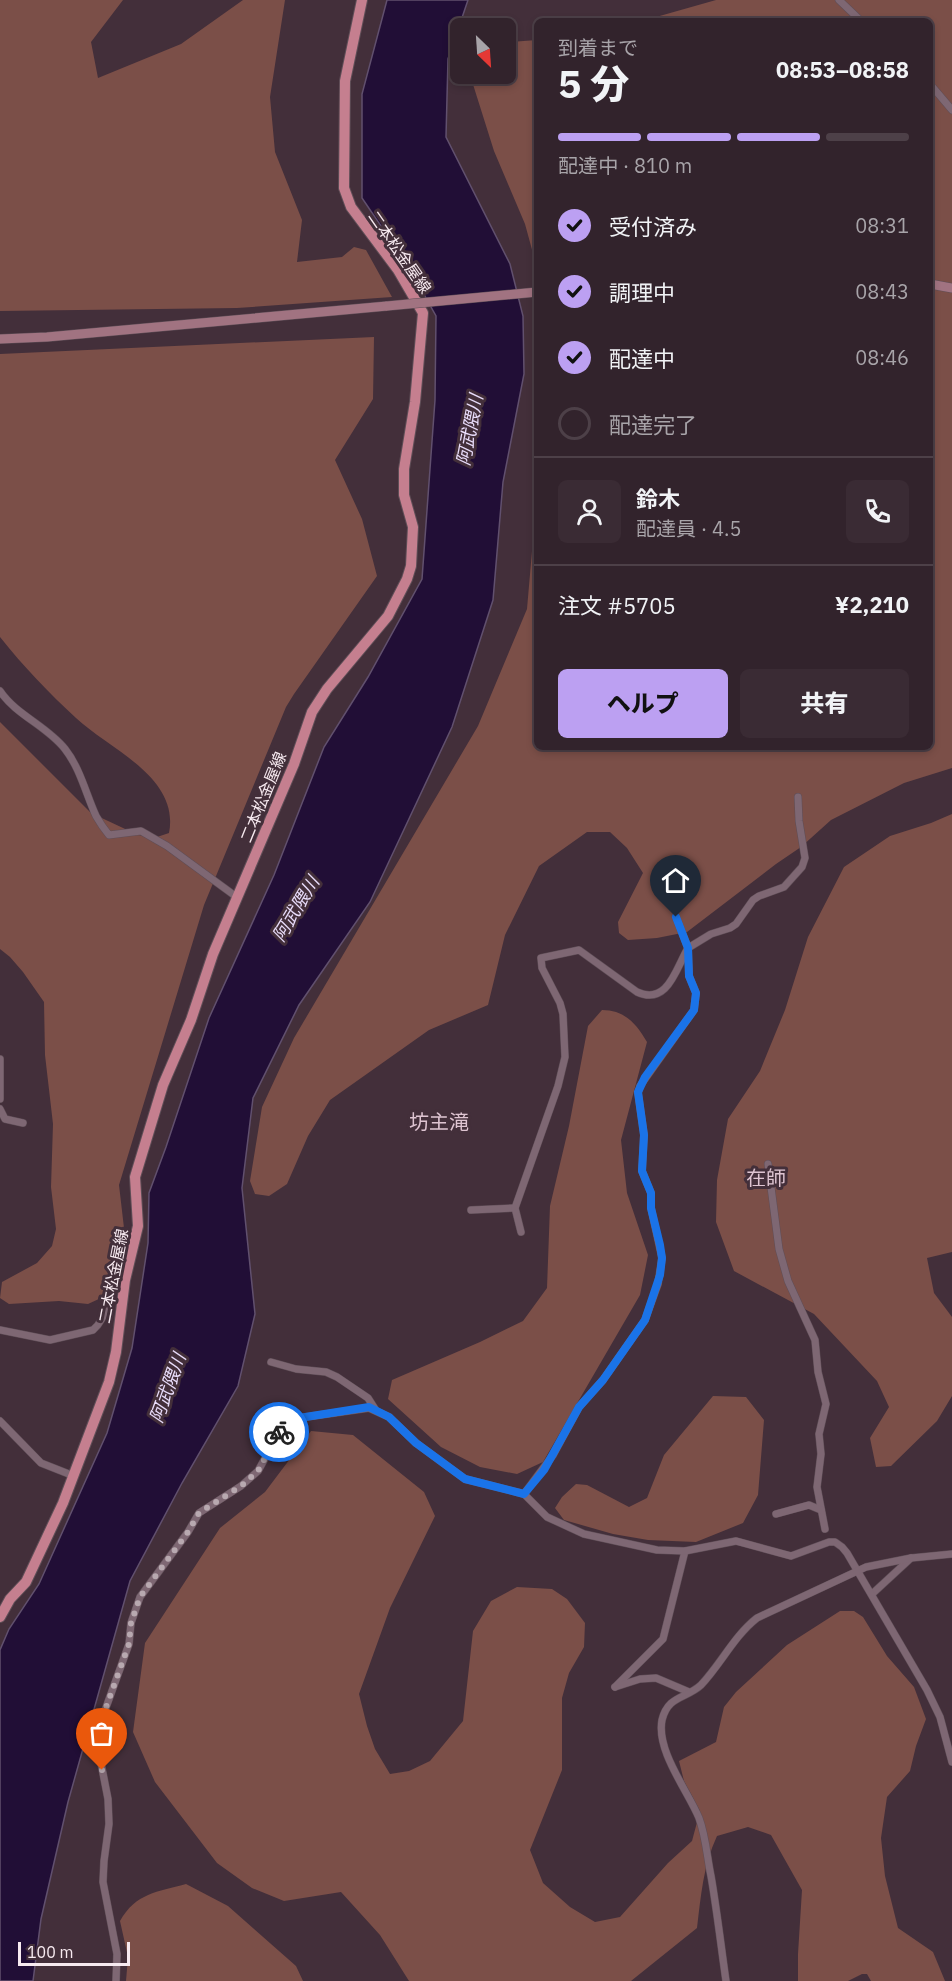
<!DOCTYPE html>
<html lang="ja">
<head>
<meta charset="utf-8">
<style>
	body { margin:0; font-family:"IBM Plex Sans","Noto Sans JP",sans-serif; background:#3a2b34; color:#f1f3f6; height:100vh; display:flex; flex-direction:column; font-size:22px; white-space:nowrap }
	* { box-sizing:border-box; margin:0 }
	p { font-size:20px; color:#a8a4a9 }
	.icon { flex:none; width:33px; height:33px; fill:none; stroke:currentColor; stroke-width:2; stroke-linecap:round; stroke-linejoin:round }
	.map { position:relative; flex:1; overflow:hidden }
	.drawer { position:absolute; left:534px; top:18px; width:399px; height:732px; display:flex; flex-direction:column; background:#32232c; border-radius:9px; box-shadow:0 3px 9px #0003,0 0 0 2px #4d4048 }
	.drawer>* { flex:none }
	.needle { width:39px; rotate:155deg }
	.tools { position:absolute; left:450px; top:18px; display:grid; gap:12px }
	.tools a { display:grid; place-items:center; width:66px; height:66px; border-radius:9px; background:#32232c; box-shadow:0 3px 9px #0003,0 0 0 2px #4d4048; font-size:30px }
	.scale { position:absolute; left:18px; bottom:15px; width:112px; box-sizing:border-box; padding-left:6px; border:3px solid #f7eaf0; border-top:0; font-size:16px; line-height:21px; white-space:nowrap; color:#f7eaf0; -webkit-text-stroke:4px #432f3a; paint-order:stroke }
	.pin { position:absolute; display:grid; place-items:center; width:51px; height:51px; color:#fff; margin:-62px -26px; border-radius:50% 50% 50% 0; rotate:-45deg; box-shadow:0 0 6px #0007 }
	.pin .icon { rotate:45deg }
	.courier { position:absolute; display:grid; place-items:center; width:60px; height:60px; margin:-30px; border:4px solid #1a73e8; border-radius:50%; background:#fff; color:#222; box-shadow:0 2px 8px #0007 }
	.summary em { font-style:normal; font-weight:800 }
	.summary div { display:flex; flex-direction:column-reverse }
	.summary { display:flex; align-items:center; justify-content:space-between; height:102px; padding:0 24px }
	h1 { font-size:39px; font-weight:800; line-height:45px }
	.bar { display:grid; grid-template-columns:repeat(4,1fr); gap:9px 6px; align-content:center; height:72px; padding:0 24px }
	.bar i { height:8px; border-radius:4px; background:#4d4048 }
	.bar .on { background:#bca0f2 }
	.bar p { grid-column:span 4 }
	.line { display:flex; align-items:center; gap:15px; padding:0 24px; border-top:2px solid #4d4048 }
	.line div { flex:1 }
	.round { display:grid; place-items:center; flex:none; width:63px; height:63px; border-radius:9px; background:#3a2b34 }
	ol { padding:0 24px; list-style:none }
	li { display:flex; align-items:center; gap:18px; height:66px }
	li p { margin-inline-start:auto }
	li .icon { padding:6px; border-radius:50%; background:#bca0f2; color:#111; stroke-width:4 }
	li:last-child { color:#a8a4a9 }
	li i { width:33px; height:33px; border:3px solid #4d4048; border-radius:50% }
	.cta { display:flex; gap:12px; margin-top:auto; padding:12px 24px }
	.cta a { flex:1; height:69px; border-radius:9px; background:#bca0f2; color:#111; font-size:24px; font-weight:800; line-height:69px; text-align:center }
	.cta a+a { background:#3a2b34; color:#f1f3f6 }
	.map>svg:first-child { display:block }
</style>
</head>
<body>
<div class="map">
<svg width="952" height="1981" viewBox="0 0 952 1981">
	<rect width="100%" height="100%" fill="#432f3a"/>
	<g fill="#7b4f48">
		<polygon points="0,0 123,0 91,42 98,78 181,44 243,0 285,0 270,97 275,152 302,220 297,262 342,257 354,247 366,250 392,297 237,308 0,311"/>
		<polygon points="716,0 952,0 952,768 904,783 831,820 801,847 776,864 687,932 657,938 628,940 619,933 618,922 643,873 627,848 610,832 587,832 539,866 505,935 488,1005 429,1030 330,1100 308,1136 287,1184 269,1196 255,1194 250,1181 262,1107 294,1038 478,726 527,609 537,493 537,747 930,747 930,21 642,21"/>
		<polygon points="537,40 537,268 525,224 494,151 471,78 476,74 506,74 506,46 510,42"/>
		<path d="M374,337L373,399L335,460L362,519L377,576L294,694L286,707L204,905L119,1185L124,1228L121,1250L112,1276L101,1298L88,1304L59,1301L9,1304L0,1298L2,1282L37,1263L52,1246L56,1229L51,1187L53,1124L45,1055L44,1002L23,972L10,957L0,949V722L91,813L138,835L157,837L169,833C180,777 109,749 76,718C49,693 23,666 0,637V354Z"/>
		<polygon points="952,814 952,1252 927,1258 934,1293 952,1317 952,1396 937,1421 891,1466 876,1467 870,1438 889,1407 877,1381 814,1314 734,1271 716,1222 717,1180 728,1119 760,1071 785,1010 808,937 844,867 890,836 931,823"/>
		<path d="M602,1010C624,1010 636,1023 647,1042L621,1140L627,1193L648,1255L640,1295L543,1462L517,1474L480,1467L441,1447L388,1399L392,1380L480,1342L523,1321L547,1288L550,1206L569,1126L588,1026Z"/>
		<polygon points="713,1396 746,1397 764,1420 758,1495 743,1523 696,1542 648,1540 613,1534 564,1520 555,1508 562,1497 576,1484 587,1485 629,1507 647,1498 664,1455"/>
		<path d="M311,1431L353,1435L424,1492L435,1516L390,1608L359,1694L367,1726L375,1749L390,1774L409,1771L430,1761L463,1721L473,1631L491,1601L517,1587L552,1589L567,1599L585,1623L584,1647L569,1673L562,1698V1770L530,1850L543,1883L570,1907L595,1922L620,1917L668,1863L692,1841L700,1811L684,1781L679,1761L716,1742L724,1707L736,1692L787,1645L840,1611H854L863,1617L887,1656L914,1687L926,1719L916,1746L910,1771L887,1797L881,1838L885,1876L898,1928L933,1952L945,1981H871L867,1974H862L848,1981H798V1954L802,1890L771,1835L748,1827L717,1836C703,1866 701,1896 697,1928L631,1981H409L380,1935L341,1892L284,1901L252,1888L217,1863L155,1782L133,1732L145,1643L220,1528L265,1492Z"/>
		<path d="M186,1884L228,1906L296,1966L303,1981H126L128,1957L120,1921C136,1893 157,1892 186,1884Z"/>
	</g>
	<polygon fill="#210e36" stroke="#61506e" stroke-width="1.5" points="387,0 468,0 448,59 446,137 510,264 523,316 524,374 503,482 493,600 452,727 370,902 299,1005 253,1098 242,1188 255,1314 238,1386 182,1483 130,1581 68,1802 41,1919 33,1981 0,1981 0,1650 9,1629 39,1584 107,1433 132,1348 148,1243 149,1193 166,1147 209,1018 274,875 324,747 368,677 422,579 435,400 436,316 408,266 362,198 362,94"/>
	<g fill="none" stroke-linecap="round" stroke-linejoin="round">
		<defs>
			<g id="street">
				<polyline points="839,0 861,21"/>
				<polyline points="930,84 952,110"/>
				<path d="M0,691C16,715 47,726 65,749C80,768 86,794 96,816C100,823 104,829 109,835L141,831L167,846L238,898"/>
				<polyline points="0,1059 0,1099"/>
				<polyline points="0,1109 5,1119 23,1123"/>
				<polyline points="768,1164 779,1249 788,1281 815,1340 818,1372 826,1404 819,1434 821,1454 817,1487 825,1529"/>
				<polyline points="471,1210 515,1208"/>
				<path d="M521,1232L515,1208L558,1086L565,1057L563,1014L560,1003L542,968L541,958L579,950L637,992C668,1006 676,968 688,948L676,917"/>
				<path d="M0,1330L50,1340L93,1330C110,1316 104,1291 125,1280"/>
				<polyline points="271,1362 296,1369 326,1372 337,1377 368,1398 375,1409"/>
				<polyline points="0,1421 41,1463 74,1476"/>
				<polyline points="524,1494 553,1455 579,1407 603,1380 645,1320 658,1284 662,1258 651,1208 651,1193 642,1171 644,1135 638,1093 640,1086 694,1010 696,993 689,976 688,948 711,934 730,928 736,924 753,900 759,896 784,887 802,867 805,858 799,821 798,797"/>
				<polyline points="776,1514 809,1505 821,1510"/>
				<polyline points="872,1594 911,1558"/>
				<polyline points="615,1687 663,1639 685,1551"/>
				<polyline points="615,1687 640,1679 656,1678 689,1692"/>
				<polyline points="116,1981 117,1954 103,1882 104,1861 109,1824 108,1799 100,1758 104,1713 129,1644 131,1623 140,1597 188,1532 199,1513 241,1486 258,1471 284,1424 299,1418 369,1408 389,1417 416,1443 465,1479 524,1494 547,1517 584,1534 657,1550 685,1551 736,1541 791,1556 829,1542 835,1542 842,1547 847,1553 927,1690 940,1717 952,1762"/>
				<path d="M726,1981C721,1946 717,1911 711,1876C707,1857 706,1837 699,1818C688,1791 656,1751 662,1720C668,1695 686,1699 701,1685C721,1664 734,1636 757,1618L866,1567L911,1558L952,1554"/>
			</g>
			<g id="secondary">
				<polyline points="930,284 952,288"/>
				<polyline points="0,339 47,337 387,306"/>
			</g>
			<polyline id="primary" points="0,1617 10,1599 26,1582 63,1503 109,1382 116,1352 125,1280 138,1226 135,1177 163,1085 191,1020 213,954 294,764 312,712 327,689 388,616 407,579 411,566 413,527 404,495 404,469 415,402 423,313 398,270 351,207 344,188 345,81 362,0"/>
		</defs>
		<use href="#street" stroke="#5f4e57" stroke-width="8"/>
		<use href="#secondary" stroke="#5f4e57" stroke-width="10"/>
		<use href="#primary" stroke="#5f4e57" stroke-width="12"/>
		<use href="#street" stroke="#7e6773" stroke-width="7"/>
		<use href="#secondary" stroke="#a17381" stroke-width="9"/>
		<use href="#primary" stroke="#c57f8f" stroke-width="10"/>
		<defs>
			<polyline id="secondary-bridge" points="387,306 537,292"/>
		</defs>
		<use href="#secondary-bridge" stroke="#5f4e57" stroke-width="10" stroke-linecap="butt"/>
		<use href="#secondary-bridge" stroke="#a17381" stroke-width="9"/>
	</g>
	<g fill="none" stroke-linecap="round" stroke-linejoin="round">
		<polyline stroke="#b8a9b0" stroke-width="6" stroke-dasharray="0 10.8" points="102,1770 100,1758 104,1713 129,1644 131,1623 140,1597 188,1532 199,1513 241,1486 258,1471 279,1432"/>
		<polyline stroke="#1a73e8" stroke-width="8" points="279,1432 284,1424 299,1418 369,1407 389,1417 416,1443 465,1479 524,1494 544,1470 579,1407 603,1380 645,1320 660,1275 662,1258 660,1245 651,1208 651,1193 642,1171 644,1135 638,1092 645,1077 694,1010 696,993 689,976 688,948 676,917"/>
	</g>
	<g text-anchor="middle" stroke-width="6" stroke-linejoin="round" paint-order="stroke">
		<g font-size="16" fill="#f7eaf0" stroke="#432f3a">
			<text transform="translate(400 252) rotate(55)" y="6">二本松金屋線</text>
			<text transform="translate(263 797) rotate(-68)" y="6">二本松金屋線</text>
			<text transform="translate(113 1276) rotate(-79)" y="6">二本松金屋線</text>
		</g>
		<g font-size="18" font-style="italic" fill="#e9ddfb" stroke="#432f3a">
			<text transform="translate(470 430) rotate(-79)" y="6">阿武隈川</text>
			<text transform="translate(296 909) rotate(-59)" y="6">阿武隈川</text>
			<text transform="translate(168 1388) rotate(-70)" y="6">阿武隈川</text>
		</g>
		<g font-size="20" fill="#dec4d1" stroke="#432f3a">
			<text x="439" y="1129">坊主滝</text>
			<text x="766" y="1185">在師</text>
		</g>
	</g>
</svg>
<div class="tools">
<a><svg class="needle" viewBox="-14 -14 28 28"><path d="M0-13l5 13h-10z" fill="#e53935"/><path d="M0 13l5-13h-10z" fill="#a8a4a9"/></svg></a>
</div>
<div class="scale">100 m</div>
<div class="pin" style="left:102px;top:1770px;background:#ea580c"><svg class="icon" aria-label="bag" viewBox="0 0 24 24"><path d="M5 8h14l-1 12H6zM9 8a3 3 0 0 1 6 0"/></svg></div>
<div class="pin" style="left:676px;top:917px;background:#1f2937"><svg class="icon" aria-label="home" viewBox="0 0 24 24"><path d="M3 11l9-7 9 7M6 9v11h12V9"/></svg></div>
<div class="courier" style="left:279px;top:1432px"><svg class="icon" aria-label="bike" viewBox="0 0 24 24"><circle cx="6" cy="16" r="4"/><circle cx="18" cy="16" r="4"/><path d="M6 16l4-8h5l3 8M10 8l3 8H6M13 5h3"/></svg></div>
<section class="drawer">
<div class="summary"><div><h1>5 分</h1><p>到着まで</p></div><em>08:53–08:58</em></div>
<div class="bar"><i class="on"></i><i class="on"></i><i class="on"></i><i></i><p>配達中 · 810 m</p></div>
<ol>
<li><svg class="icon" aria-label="check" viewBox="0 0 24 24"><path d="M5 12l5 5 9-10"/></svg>受付済み<p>08:31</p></li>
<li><svg class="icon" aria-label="check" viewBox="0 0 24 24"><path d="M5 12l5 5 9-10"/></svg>調理中<p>08:43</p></li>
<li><svg class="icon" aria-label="check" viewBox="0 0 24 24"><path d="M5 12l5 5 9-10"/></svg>配達中<p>08:46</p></li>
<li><i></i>配達完了</li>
</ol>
<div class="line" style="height:108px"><a class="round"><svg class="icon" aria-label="person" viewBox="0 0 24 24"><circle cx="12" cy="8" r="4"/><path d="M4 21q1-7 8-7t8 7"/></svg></a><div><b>鈴木</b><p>配達員 · 4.5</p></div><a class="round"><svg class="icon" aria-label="phone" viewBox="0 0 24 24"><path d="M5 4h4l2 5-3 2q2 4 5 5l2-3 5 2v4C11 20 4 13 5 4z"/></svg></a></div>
<div class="line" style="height:78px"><div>注文 #5705</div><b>¥2,210</b></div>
<div class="cta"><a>ヘルプ</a><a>共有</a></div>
</section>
</div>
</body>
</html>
